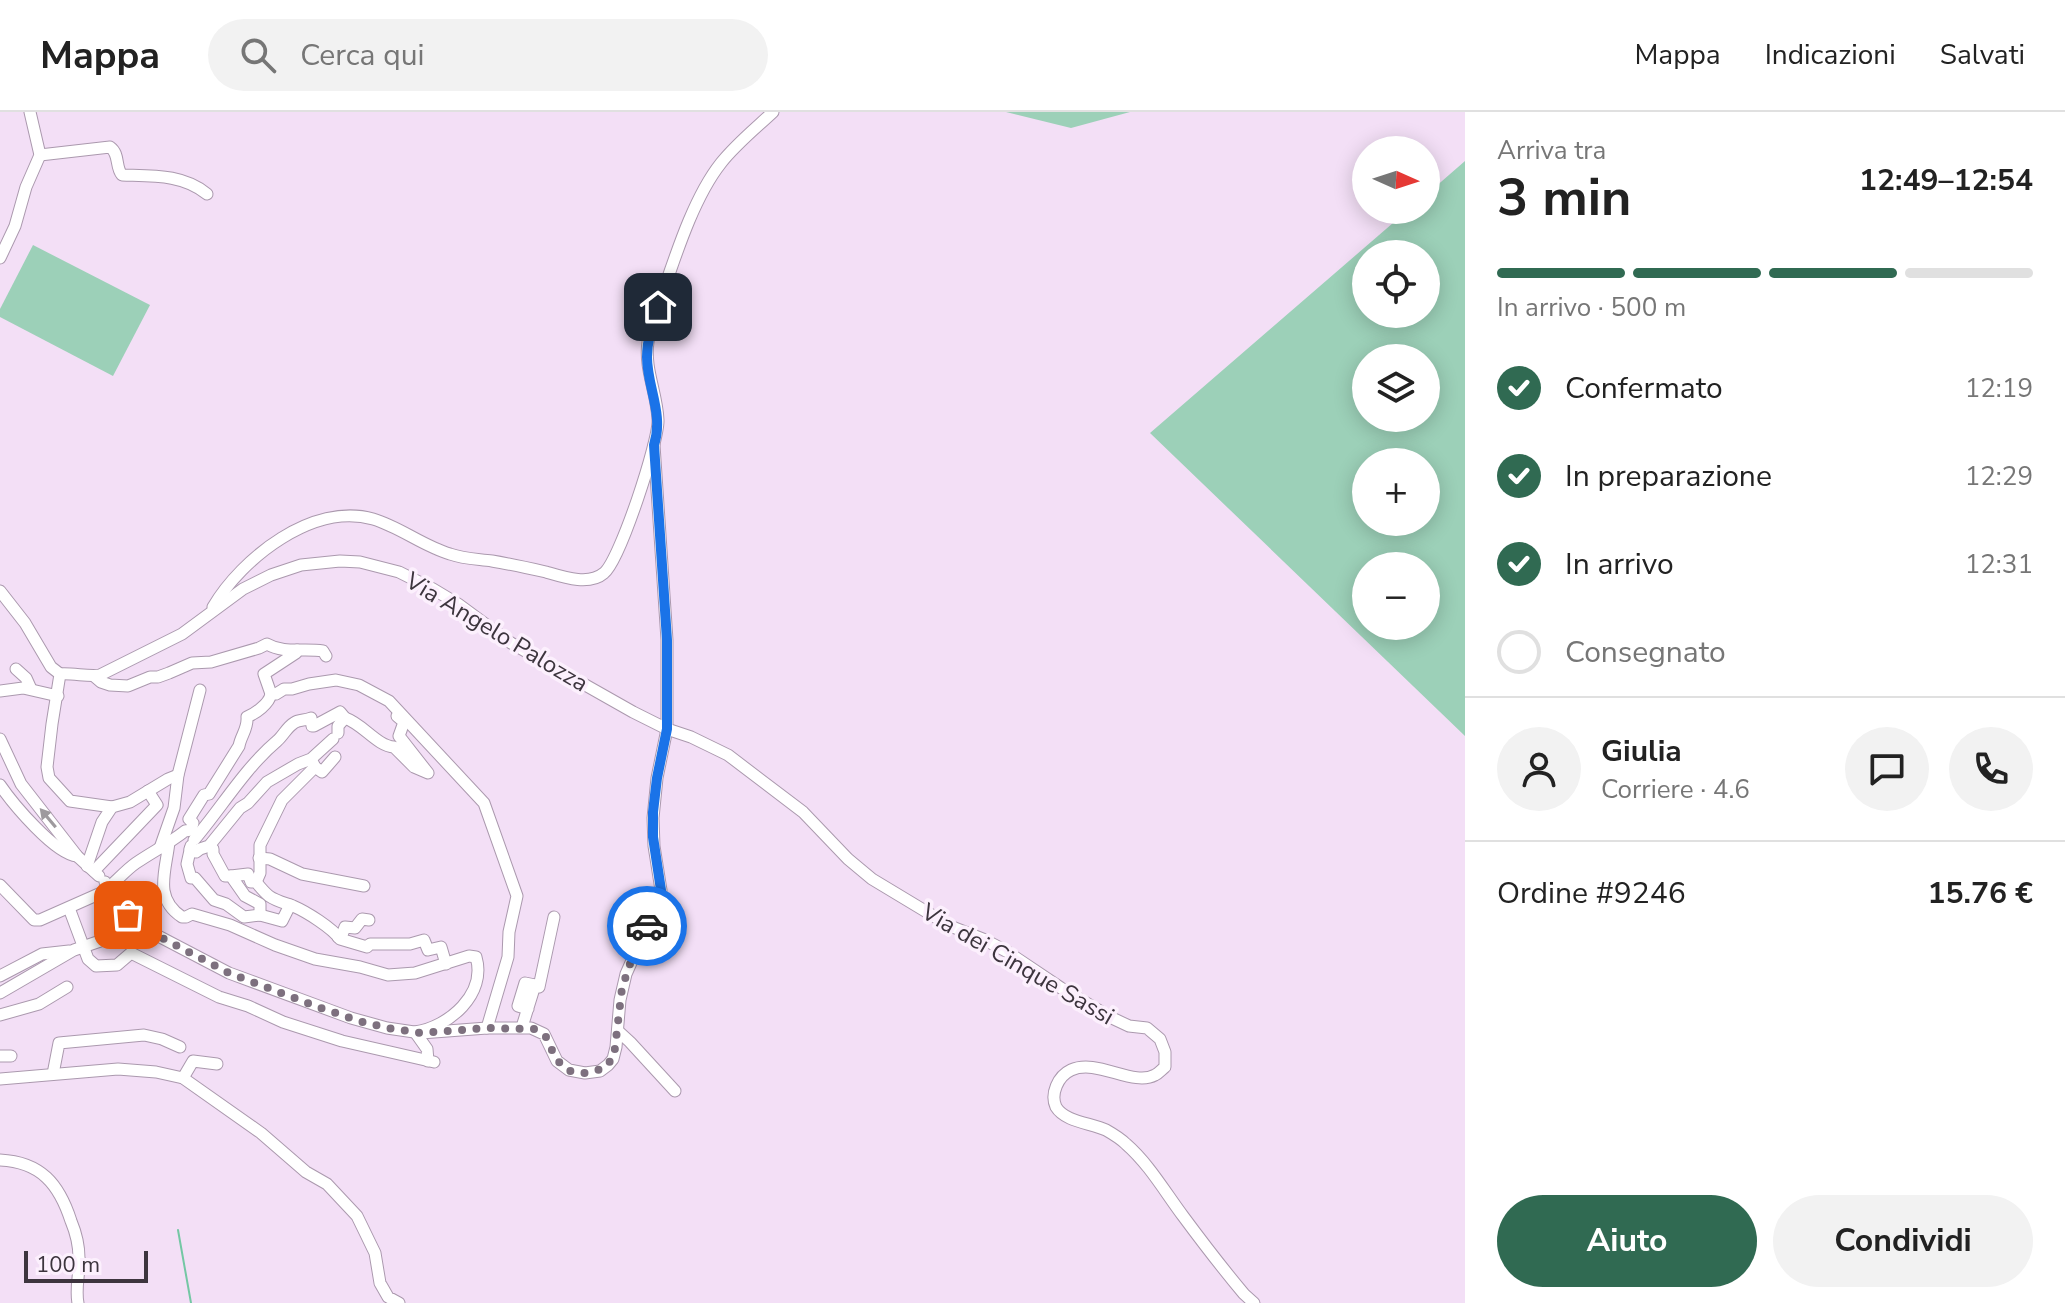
<!DOCTYPE html>
<html lang="it">
<head>
<meta charset="utf-8">
<style>
	body { margin:0; font-family:"Nunito Sans",sans-serif; background:#f2f2f2; color:#222; height:100vh; display:flex; flex-direction:column; font-size:30px; white-space:nowrap }
	* { box-sizing:border-box; margin:0 }
	p { font-size:26px; color:#767676 }
	.icon { flex:none; width:44px; height:44px; fill:none; stroke:currentColor; stroke-width:2; stroke-linecap:round; stroke-linejoin:round }
	.map { position:relative; flex:1; overflow:hidden }
	.sheet { display:flex; flex-direction:column; background:#fff; width:600px }
	.sheet>* { flex:none }
	.needle { width:52px; rotate:93deg }
	.buttons { position:absolute; left:1352px; top:24px; display:grid; gap:16px }
	.buttons a { display:grid; place-items:center; width:88px; height:88px; border-radius:50%; background:#fff; box-shadow:0 4px 20px #0003; font-size:40px }
	.scale { position:absolute; left:24px; bottom:20px; width:124px; box-sizing:border-box; padding-left:8px; border:4px solid #3d353e; border-top:0; font-size:22px; line-height:28px; white-space:nowrap; color:#3d353e; -webkit-text-stroke:6px #fcf0fd; paint-order:stroke }
	.pin { position:absolute; display:grid; place-items:center; width:68px; height:68px; color:#fff; margin:-34px; border-radius:16px; box-shadow:0 4px 12px #0006 }
	.courier { position:absolute; display:grid; place-items:center; width:80px; height:80px; margin:-40px; border:6px solid #1a73e8; border-radius:50%; background:#fff; color:#222; box-shadow:0 2px 10px #0007 }
	.overview em { font-style:normal; font-weight:700 }
	.overview div { display:flex; flex-direction:column-reverse }
	.overview { display:flex; align-items:center; justify-content:space-between; height:136px; padding:0 32px }
	h1 { font-size:52px; font-weight:700; line-height:60px }
	.bar { display:grid; grid-template-columns:repeat(4,1fr); gap:12px 8px; align-content:center; height:96px; padding:0 32px }
	.bar i { height:10px; border-radius:6px; background:#e0e0e0 }
	.bar .current { background:#306a52 }
	.bar p { grid-column:span 4 }
	.line { display:flex; align-items:center; gap:20px; padding:0 32px; border-top:2px solid #e0e0e0 }
	.line div { flex:1 }
	.round { display:grid; place-items:center; flex:none; width:84px; height:84px; border-radius:42px; background:#f2f2f2 }
	ol { padding:0 32px; list-style:none }
	li { display:flex; align-items:center; gap:24px; height:88px }
	li p { margin-inline-start:auto }
	li .icon { padding:8px; border-radius:50%; background:#306a52; color:#fff; stroke-width:4 }
	li:last-child { color:#767676 }
	li i { width:44px; height:44px; border:4px solid #e0e0e0; border-radius:50% }
	.primary-button { display:flex; gap:16px; margin-top:auto; padding:16px 32px }
	.primary-button a { flex:1; height:92px; border-radius:48px; background:#306a52; color:#fff; font-size:32px; font-weight:700; line-height:92px; text-align:center }
	.primary-button a+a { background:#f2f2f2; color:#222 }
	header { display:flex; align-items:center; gap:48px; box-sizing:border-box; height:112px; padding:0 40px; background:#fff; border-bottom:2px solid #e0e0e0 }
	header strong { font-size:38px }
	nav { display:flex; gap:44px; margin-inline-start:auto; font-size:28px }
	.search { width:560px; height:72px; background:#f2f2f2; display:flex; align-items:center; gap:20px; box-sizing:border-box; padding:0 28px; border-radius:44px; color:#767676; font-size:30px }
	main { display:flex; flex:1; min-height:0 }
	.map>svg:first-child { display:block }
</style>
</head>
<body>
<header>
<strong>Mappa</strong>
<div class="search"><svg class="icon" aria-label="search" viewBox="0 0 24 24"><circle cx="10" cy="10" r="6"/><path d="M15 15l6 6"/></svg>Cerca qui</div>
<nav><a>Mappa</a><a>Indicazioni</a><a>Salvati</a></nav>
</header>
<main>
<div class="map">
<svg width="1465" height="1191" viewBox="0 0 1465 1191">
	<rect width="100%" height="100%" fill="#f3dff6"/>
	<g fill="#9cd0b8" fill-rule="evenodd">
		<polygon points="1006,0 1130,0 1071,16"/>
		<path d="M1465,49V624L1150,321L1408,98H1426V83ZM1366,142H1426V202H1366ZM1426,246V306H1366V246ZM1366,350H1426V410H1366ZM1366,454H1426V514H1366Z"/>
		<polygon points="33,133 150,193 113,264 0,205 0,197"/>
	</g>
	<g fill="none" stroke-linecap="round" stroke-linejoin="round">
		<polyline stroke="#74c7a4" stroke-width="2" points="178,1118 191,1191"/>
		<defs>
			<g id="minor">
				<path d="M40,43L110,35C120,42 115,55 122,63C152,64 183,62 207,82"/>
				<polyline points="0,146 15,114 26,75 40,43 30,0"/>
				<polyline points="0,479 25,511 51,555 60,562 52,612 47,655 49,666 70,689 112,695"/>
				<path d="M213,495C242,446 313,390 373,407C400,415 423,434 450,442C464,447 478,447 492,449C510,452 528,456 546,460C563,465 589,474 604,461C620,448 659,329 658,308C657,281 644,257 648,230C651,214 657,199 662,183C676,142 694,85 721,51C736,32 756,16 773,0"/>
				<polyline points="16,557 26,566 31,577"/>
				<path d="M60,562C73,561 90,565 100,563L182,522L243,477L271,463L301,453L340,449L360,450L399,460L433,477L458,492L511,531L633,600L667,617L691,625L728,643L803,700L848,747L872,767L950,814L983,827L1006,839L1061,876L1112,906L1129,914L1147,916L1160,927L1165,940V955C1162,957 1159,961 1155,963C1133,975 1097,946 1071,958C1058,964 1050,982 1056,995C1065,1010 1091,1011 1106,1018C1113,1022 1120,1026 1126,1032C1149,1052 1165,1080 1183,1104C1203,1131 1223,1157 1244,1182L1254,1191"/>
				<path d="M94,564L101,570L110,573L128,574L150,565H158L169,561L192,551L211,550L259,536L267,532C284,542 303,536 323,539L326,544"/>
				<polyline points="0,579 23,576 58,584"/>
				<polyline points="271,582 264,562 296,541 297,538"/>
				<path d="M345,606C363,612 377,634 394,635L414,655L428,661L399,624L404,610L397,604"/>
				<polyline points="0,627 21,672 77,744 99,764"/>
				<polyline points="313,651 315,655 322,660 335,645"/>
				<path d="M0,673C13,692 55,742 77,744"/>
				<path d="M194,728C222,695 245,656 277,629C283,624 287,615 294,611C299,607 305,609 311,606L312,614H314L340,600L345,606L338,614V621"/>
				<path d="M169,730C166,759 153,786 182,805H186L192,802L230,813L275,833L315,847L360,855L388,863L415,861L469,844L476,845C487,882 449,915 415,920L427,937L428,949"/>
				<polyline points="191,734 187,752 191,766 195,766 214,788 226,792 244,805 260,803 282,809 290,793"/>
				<polyline points="209,734 213,737 213,742 225,764 231,764 245,784 260,792 260,803"/>
				<polyline points="160,736 174,696 178,663 200,578"/>
				<polyline points="190,737 196,740 200,737 209,734 240,696 248,691 267,670 298,652 311,647 333,627"/>
				<polyline points="259,746 270,747 302,762 364,774"/>
				<polyline points="87,754 102,710 112,695 130,690 168,667 178,663"/>
				<polyline points="94,759 157,693 148,679"/>
				<path d="M231,764L248,762L251,770H256C260,775 264,780 269,784C276,789 285,791 293,794C307,800 332,816 340,827L367,835L370,832H410L424,828L428,838L441,835L446,852"/>
				<polyline points="105,770 128,803 141,815"/>
				<polyline points="256,770 260,761 260,733 282,688 315,655"/>
				<path d="M0,773L34,808H40L101,781C114,773 123,760 136,751C152,740 170,731 185,719L191,718L193,711L189,707L204,683L209,682L239,634C241,623 248,617 247,605C256,601 269,592 271,582H276L284,577H292L309,572L336,568L359,573L389,589L484,691L517,784L509,820L508,845L487,916"/>
				<polyline points="69,796 88,847 96,854 117,853 131,841 219,885 248,894 283,910 342,929 434,950"/>
				<polyline points="338,825 342,823 345,815 355,816 362,807 369,808"/>
				<polyline points="0,864 42,842 69,839"/>
				<polyline points="535,873 539,875 554,805"/>
				<polyline points="0,881 74,838 141,815 229,861 351,906 387,916 421,921 487,916 531,916 544,922 557,949 569,958 585,961 600,959 608,953 613,947 616,935 620,888 626,862 657,792 661,778 654,734 653,706 657,666 667,617 667,528 654,333"/>
				<polyline points="0,903 39,892 67,875"/>
				<polyline points="522,915 535,873 525,871 518,894 528,897"/>
				<polyline points="618,919 630,930 675,979"/>
				<polyline points="0,944 11,944"/>
				<polyline points="53,962 59,931 144,923 162,927 180,935"/>
				<polyline points="183,966 193,949 217,952"/>
				<polyline points="0,967 118,957 156,960 183,966 261,1021 306,1060 327,1072 357,1104 375,1141 380,1171 388,1185 399,1191"/>
				<path d="M0,1048C41,1050 59,1072 71,1109C76,1121 79,1133 79,1146C80,1161 75,1176 78,1191"/>
			</g>
		</defs>
		<use href="#minor" stroke="#ab99ae" stroke-width="13"/>
		<use href="#minor" stroke="#fff" stroke-width="11"/>
	</g>
	<defs><path id="oneway-solid" d="M-6-.8H1V-3.2L6.5 0L1 3.2V.8H-6Z" transform="scale(2)"/></defs>
	<use fill="#9e9a9e" href="#oneway-solid" transform="translate(48 706) rotate(-130)"/>
	<g fill="none" stroke-linecap="round" stroke-linejoin="round">
		<polyline stroke="#7d707e" stroke-width="8" stroke-dasharray="0 14.4" points="128,803 141,815 229,861 318,895 359,909 387,916 421,921 487,916 534,917 546,925 555,945 563,955 572,960 585,961 605,956 614,944 622,876 631,849 647,814"/>
		<path stroke="#1a73e8" stroke-width="10" d="M647,814L657,792L661,778L653,725V700L657,666L667,617V528L654,333C664,302 647,275 647,245C647,227 653,211 658,195"/>
	</g>
	<g text-anchor="middle" stroke-width="7" stroke-linejoin="round" paint-order="stroke">
		<g font-size="24" fill="#3d353e" stroke="#fcf0fd">
			<text transform="translate(497 520) rotate(31)" y="8">Via Angelo Palozza</text>
			<text transform="translate(1018 852) rotate(30)" y="8">Via dei Cinque Sassi</text>
		</g>
	</g>
</svg>
<div class="buttons">
<a><svg class="needle" viewBox="-14 -14 28 28"><path d="M0-13l5 13h-10z" fill="#e53935"/><path d="M0 13l5-13h-10z" fill="#767676"/></svg></a>
<a><svg class="icon" aria-label="locate" viewBox="0 0 24 24"><circle cx="12" cy="12" r="6"/><path d="M12 2v4M12 18v4M2 12h4M18 12h4"/></svg></a>
<a><svg class="icon" aria-label="layers" viewBox="0 0 24 24"><path d="M12 4l9 5-9 5-9-5zM3 14l9 5 9-5"/></svg></a>
<a>+</a>
<a>−</a>
</div>
<div class="scale">100 m</div>
<div class="pin" style="left:128px;top:803px;background:#ea580c"><svg class="icon" aria-label="bag" viewBox="0 0 24 24"><path d="M5 8h14l-1 12H6zM9 8a3 3 0 0 1 6 0"/></svg></div>
<div class="pin" style="left:658px;top:195px;background:#1f2937"><svg class="icon" aria-label="home" viewBox="0 0 24 24"><path d="M3 11l9-7 9 7M6 9v11h12V9"/></svg></div>
<div class="courier" style="left:647px;top:814px"><svg class="icon" aria-label="car" viewBox="0 0 24 24"><path d="M5 17H2v-5l4-1 3-4h7l3 4 3 1v5h-3M9 17h6M6 11h13"/><circle cx="7" cy="17" r="2"/><circle cx="17" cy="17" r="2"/></svg></div>
</div>
<section class="sheet">
<div class="overview"><div><h1>3 min</h1><p>Arriva tra</p></div><em>12:49–12:54</em></div>
<div class="bar"><i class="current"></i><i class="current"></i><i class="current"></i><i></i><p>In arrivo · 500 m</p></div>
<ol>
<li><svg class="icon" aria-label="check" viewBox="0 0 24 24"><path d="M5 12l5 5 9-10"/></svg>Confermato<p>12:19</p></li>
<li><svg class="icon" aria-label="check" viewBox="0 0 24 24"><path d="M5 12l5 5 9-10"/></svg>In preparazione<p>12:29</p></li>
<li><svg class="icon" aria-label="check" viewBox="0 0 24 24"><path d="M5 12l5 5 9-10"/></svg>In arrivo<p>12:31</p></li>
<li><i></i>Consegnato</li>
</ol>
<div class="line" style="height:144px"><a class="round"><svg class="icon" aria-label="person" viewBox="0 0 24 24"><circle cx="12" cy="8" r="4"/><path d="M4 21q1-7 8-7t8 7"/></svg></a><div><b>Giulia</b><p>Corriere · 4.6</p></div><a class="round"><svg class="icon" aria-label="chat" viewBox="0 0 24 24"><path d="M4 5h16v11H9l-5 4z"/></svg></a><a class="round"><svg class="icon" aria-label="phone" viewBox="0 0 24 24"><path d="M5 4h4l2 5-3 2q2 4 5 5l2-3 5 2v4C11 20 4 13 5 4z"/></svg></a></div>
<div class="line" style="height:104px"><div>Ordine #9246</div><b>15.76 €</b></div>
<div class="primary-button"><a>Aiuto</a><a>Condividi</a></div>
</section>
</main>
</body>
</html>
